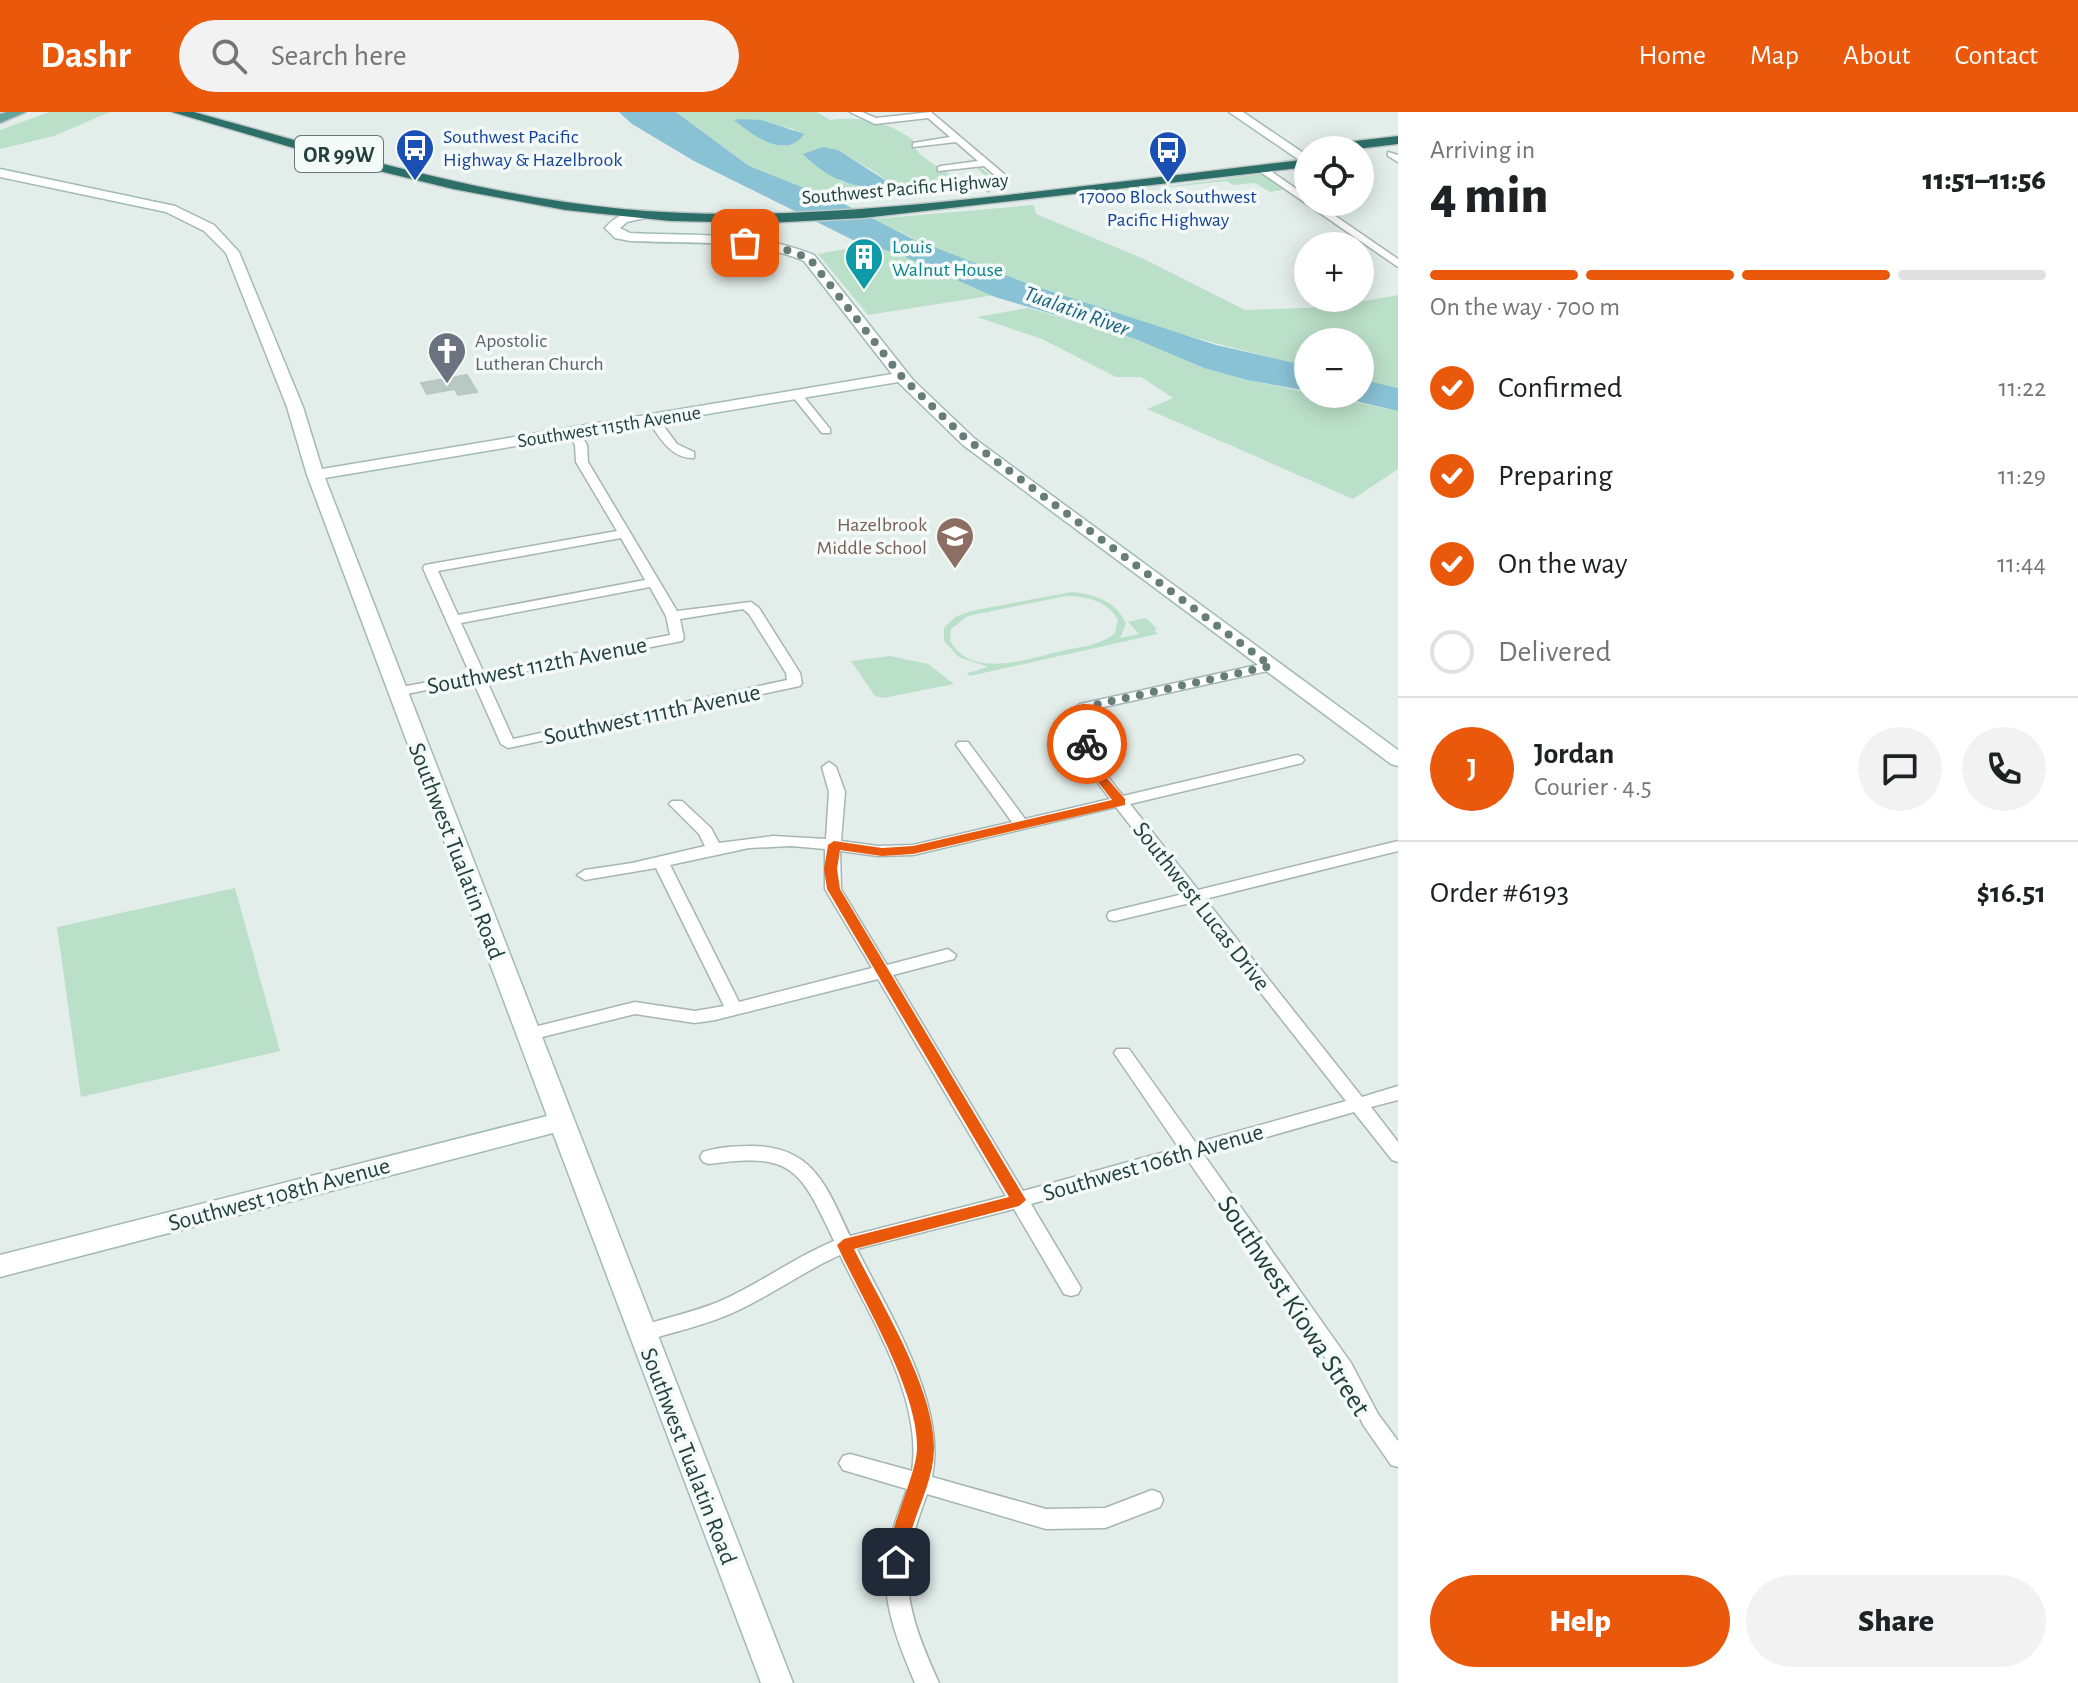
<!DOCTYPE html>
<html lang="en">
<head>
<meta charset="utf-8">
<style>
	body { margin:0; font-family:"Alegreya Sans",sans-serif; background:#f2f2f2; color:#202124; height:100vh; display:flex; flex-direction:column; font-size:30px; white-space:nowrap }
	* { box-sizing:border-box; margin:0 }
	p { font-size:26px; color:#757577 }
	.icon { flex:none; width:44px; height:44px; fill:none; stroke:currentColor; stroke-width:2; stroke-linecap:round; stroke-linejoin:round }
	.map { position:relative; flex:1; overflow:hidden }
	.panel { display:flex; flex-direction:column; background:#fff; width:680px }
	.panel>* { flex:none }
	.tools { position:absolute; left:1294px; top:24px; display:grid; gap:16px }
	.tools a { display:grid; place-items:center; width:80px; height:80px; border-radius:50%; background:#fff; box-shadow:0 4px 20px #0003; font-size:40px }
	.pin { position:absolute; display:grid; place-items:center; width:68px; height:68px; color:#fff; margin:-34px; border-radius:16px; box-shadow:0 4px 12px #0006 }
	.courier { position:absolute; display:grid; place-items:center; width:80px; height:80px; margin:-40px; border:6px solid #ea580c; border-radius:50%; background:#fff; color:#222; box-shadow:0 2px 10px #0007 }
	.summary em { font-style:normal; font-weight:800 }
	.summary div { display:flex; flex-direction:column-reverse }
	.summary { display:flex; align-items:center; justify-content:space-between; height:136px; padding:0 32px }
	h1 { font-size:52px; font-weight:800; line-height:60px }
	.bar { display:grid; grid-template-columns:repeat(4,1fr); gap:12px 8px; align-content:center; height:96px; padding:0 32px }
	.bar i { height:10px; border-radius:6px; background:#e0e0e0 }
	.bar .selected { background:#ea580c }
	.bar p { grid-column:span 4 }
	.line { display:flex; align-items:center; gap:20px; padding:0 32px; border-top:2px solid #e0e0e0 }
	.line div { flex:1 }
	.round { display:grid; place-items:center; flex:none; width:84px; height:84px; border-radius:42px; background:#f2f2f2 }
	ol { padding:0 32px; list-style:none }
	li { display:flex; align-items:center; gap:24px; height:88px }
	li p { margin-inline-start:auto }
	li .icon { padding:8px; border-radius:50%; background:#ea580c; color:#fff; stroke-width:4 }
	li:last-child { color:#757577 }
	li i { width:44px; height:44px; border:4px solid #e0e0e0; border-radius:50% }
	.primary-button { display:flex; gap:16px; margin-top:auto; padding:16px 32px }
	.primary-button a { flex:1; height:92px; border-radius:48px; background:#ea580c; color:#fff; font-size:32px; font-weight:800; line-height:92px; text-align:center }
	.primary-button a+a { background:#f2f2f2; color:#202124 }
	header { display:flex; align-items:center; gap:48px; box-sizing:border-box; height:112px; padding:0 40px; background:#ea580c; color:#fff }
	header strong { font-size:38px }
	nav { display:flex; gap:44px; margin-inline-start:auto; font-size:28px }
	.search { width:560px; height:72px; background:#f2f2f2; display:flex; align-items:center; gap:20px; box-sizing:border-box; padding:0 28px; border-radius:44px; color:#757577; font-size:30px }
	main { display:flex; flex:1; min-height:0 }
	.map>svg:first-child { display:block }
</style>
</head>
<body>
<header>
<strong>Dashr</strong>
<div class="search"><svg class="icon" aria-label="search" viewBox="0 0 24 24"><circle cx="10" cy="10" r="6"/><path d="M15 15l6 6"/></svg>Search here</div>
<nav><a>Home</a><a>Map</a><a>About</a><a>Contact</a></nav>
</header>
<main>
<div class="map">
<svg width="1398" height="1571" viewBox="0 0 1398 1571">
	<rect width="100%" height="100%" fill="#e3eeea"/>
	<g fill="#bbe0c9" fill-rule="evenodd">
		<polygon points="49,0 110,0 54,24 0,37 0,18"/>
		<path d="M676,0H817L830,8C861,4 892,10 915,30L912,31C921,49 941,54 956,67L985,64L974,53H977L994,66L985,67L983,73L835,89L749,54ZM739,7L794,17L786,34C764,32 751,20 735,8ZM838,38C854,49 874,57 888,70L844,71L809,48Z"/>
		<polygon points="1262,62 1283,78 1270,80 1255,71 1233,73 1227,69 1142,78"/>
		<path d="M1034,93L1036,102L1144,147L1245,198L1330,195L1398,183V276L1360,267V230H1308V254C1159,220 1010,174 873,107Z"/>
		<polygon points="882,130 995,183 868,203 818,142"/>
		<polygon points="1028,196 1133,226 1204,256 1247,268 1398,299 1398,357 1353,387 1147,297 1173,286 1141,265 1116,265 1042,227 977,205"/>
		<path d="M1071,480C1094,482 1117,489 1126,512L1120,526L1139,522L1128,510L1146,506L1157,517L1154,518L1158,522L970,564L967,561L988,555L959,545L944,529V516L955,505L971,499ZM1066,484C1086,484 1108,489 1118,508L1115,521C1100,534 1079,535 1061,539C1028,547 970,568 950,528L951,517L968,504Z"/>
		<polygon points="890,544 928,552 954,572 883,586 875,584 851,549"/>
		<polygon points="235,776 280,939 81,985 57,815"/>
	</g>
	<g fill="#89c1d5">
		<polygon points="619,0 676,0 749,54 842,91 911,126 1028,172 1216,233 1308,254 1308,279 1247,268 1204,256 1133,226 995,185 901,143 853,128 694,49 632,12"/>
		<path d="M739,7L761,8L804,22C786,49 751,22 734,8Z"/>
		<path d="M823,35L838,38L888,70C859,83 824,64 803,42Z"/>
		<polygon points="1360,267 1398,276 1398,299 1325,282 1360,282"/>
	</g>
	<polygon fill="#b8c9c3" stroke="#b5c8c2" stroke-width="2" points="467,263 477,280 458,283 455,277 427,282 421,271"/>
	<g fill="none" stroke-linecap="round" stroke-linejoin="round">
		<defs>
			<g id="street">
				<path d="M850,0H862L876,6L931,0L1010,67L996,72L988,79L983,76C988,70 991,68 998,66L984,54L938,59V55L941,54L978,49L956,30L913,35V31L950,25L928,6L875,12Z"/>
				<polygon points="1388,40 1398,43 1398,50 1388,44"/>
				<polygon points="1259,55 1265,55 1308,85 1308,90 1315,90 1398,147 1398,155 1259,59"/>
				<polygon points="797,280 801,281 830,317 830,321 822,321 793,285 793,281"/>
				<path d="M653,304L657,305L677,332L694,340V346C670,347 659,324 647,307Z"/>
				<path d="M574,316L578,318L587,333L588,350L677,499L751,490L759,496L800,561L802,571L800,574L508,636L501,632L473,569L396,584L391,583L389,580L391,577L470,562L423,456L425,453L617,419L576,350L575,333L568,320ZM621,426L645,468L458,503L438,459ZM650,475L666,504L670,523L483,559L461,511ZM743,497L749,502L786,561L787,568L513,627L486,567L682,529L684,526L680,507Z"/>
				<path d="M1271,550L1276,551L1278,554L1276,557L1090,598L1077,607L1095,633L1108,665L1123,684L1297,643L1302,645L1304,648L1302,651L1130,692L1198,778L1398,729V739L1205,787L1362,985L1398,974V988L1371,995L1398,1030V1050L1392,1048L1354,1000L1204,1043L1351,1251L1378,1302L1398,1329V1355L1391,1353L1364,1314L1337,1263L1187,1047L1031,1092L1081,1176L1078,1182L1071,1184L1064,1182L1014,1097L857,1137C889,1202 947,1291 932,1365L1046,1397L1105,1396L1152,1378L1160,1381L1163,1388L1160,1395L1105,1416L1046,1417L927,1382C920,1402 912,1422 909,1443C902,1488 921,1531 939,1571H915C898,1531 880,1487 887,1443C890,1420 900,1399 907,1377L843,1358L839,1351L843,1344L850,1342L912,1359C923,1287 871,1207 840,1143C802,1160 769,1185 730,1202C702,1214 670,1221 641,1230L634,1228L631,1222L634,1216C661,1207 691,1201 718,1190C758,1173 793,1146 834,1129C800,1057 793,1040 709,1052L703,1050L700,1045L703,1040C718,1035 736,1034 752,1034C814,1034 827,1076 850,1124L1006,1084L878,867L715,908L695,911L635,902L526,929L520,927L517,923L520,919L526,917L635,890L695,899L724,894L656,756L585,768L577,763L585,758L632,751L705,734L699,722L669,692L672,689H682L711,716L719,731L773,724L826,727L829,680L822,655L829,650L836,655L845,680L841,729L878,734L913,733L1012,710L956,633L958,630H968L1025,707L1110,687L1094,666L1081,633L1062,606L1080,592ZM1116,695L1183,782L1109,800L1107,804L1109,808L1115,809L1190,791L1346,989L1196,1031L1129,937H1117L1114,941L1179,1036L1023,1079L893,863L954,847L956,843L948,837L887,853L841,777L840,739L878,744L913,743ZM791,734L825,737V777L872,856L739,890L670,753L749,736Z"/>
			</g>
			<g id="secondary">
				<polygon points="1229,0 1243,0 1308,44 1308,54"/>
				<path d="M0,57L175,94L214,113L239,140L303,295L322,357L892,262L804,149C752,126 686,132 630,129L615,126L605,116C616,103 632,97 649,99V105L627,110L620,116L630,121C690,124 758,119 814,143L913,268L975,327L1398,638V654L1391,652L963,333L898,270L325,366L793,1571H761L553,1021L0,1165V1143L547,1004L307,363L287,295L226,141L204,119L166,100L0,65Z"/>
			</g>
			<polygon id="primary" points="7,0 26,0 0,11 0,2"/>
			<g id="highway">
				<path d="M172,0H194C335,39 477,83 623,97C752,109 880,97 1008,83C1108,71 1208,60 1308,47V55L863,106L767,111L670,109L565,98L453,77L338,49Z"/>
				<polygon points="1398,24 1398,32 1348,38 1308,38 1308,41 1305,38 1312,34"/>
			</g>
		</defs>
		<use href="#street" stroke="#a5b6b2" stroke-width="3"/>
		<use href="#secondary" stroke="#a1bab4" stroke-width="3"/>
		<use href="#primary" stroke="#c1cac8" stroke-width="3"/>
		<use href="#highway" stroke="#c1cac8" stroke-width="3"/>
		<use href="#street" fill="#fff" fill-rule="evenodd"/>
		<use href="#secondary" fill="#fff" fill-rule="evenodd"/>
		<use href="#primary" fill="#65a59c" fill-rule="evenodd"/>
		<use href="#highway" fill="#2c6e68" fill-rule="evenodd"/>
	</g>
	<path fill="#ea580c" d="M1087,629L1093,632L1106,665L1125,687V693L913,742L882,744L840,738L837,757L840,777L1026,1088L1019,1094L854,1137C881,1192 934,1275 934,1336C934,1365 919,1393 911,1420C907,1432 907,1444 902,1456L896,1458L889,1456C880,1435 916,1367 917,1337C919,1280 862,1187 837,1133L844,1127L1009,1085L827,777L824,757L828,733L834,729L882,736L913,734L1112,688L1095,666L1082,632Z"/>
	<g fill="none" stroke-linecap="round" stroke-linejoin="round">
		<polyline stroke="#667d78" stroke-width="8" stroke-dasharray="0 14.4" points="745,131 778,135 809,146 902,265 964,325 1271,554 1085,595 1069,606 1087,632"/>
	</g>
	<defs>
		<symbol id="bus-pin" viewBox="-11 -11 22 30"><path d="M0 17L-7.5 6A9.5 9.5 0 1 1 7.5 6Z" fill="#1a4fb4" stroke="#f4faf8"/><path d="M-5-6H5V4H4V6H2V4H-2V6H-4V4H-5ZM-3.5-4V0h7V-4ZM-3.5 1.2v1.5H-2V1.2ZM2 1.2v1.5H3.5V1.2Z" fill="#fff"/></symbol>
		<symbol id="building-pin" viewBox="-11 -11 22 30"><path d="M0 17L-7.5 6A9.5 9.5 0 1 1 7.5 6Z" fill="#0f9aa8" stroke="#f4faf8"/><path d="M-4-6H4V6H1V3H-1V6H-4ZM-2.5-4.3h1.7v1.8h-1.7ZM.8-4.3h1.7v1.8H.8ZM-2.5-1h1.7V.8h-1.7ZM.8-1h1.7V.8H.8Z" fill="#fff"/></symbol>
		<symbol id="church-pin" viewBox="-11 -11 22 30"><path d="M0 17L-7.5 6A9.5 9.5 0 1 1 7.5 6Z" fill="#6b7280" stroke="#f4faf8"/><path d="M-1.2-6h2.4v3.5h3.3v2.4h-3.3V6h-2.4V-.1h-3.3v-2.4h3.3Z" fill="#fff"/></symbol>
		<symbol id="school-pin" viewBox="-11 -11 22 30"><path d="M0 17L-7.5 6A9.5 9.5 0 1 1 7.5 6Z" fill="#8d6e63" stroke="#f4faf8"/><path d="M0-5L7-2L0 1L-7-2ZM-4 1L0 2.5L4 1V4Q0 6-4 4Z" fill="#fff"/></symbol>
	</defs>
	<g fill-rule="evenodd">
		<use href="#bus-pin" x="393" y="14" width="44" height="60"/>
		<use href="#bus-pin" x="1146" y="16" width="44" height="60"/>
		<use href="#building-pin" x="842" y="123" width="44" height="60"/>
		<use href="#church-pin" x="425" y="217" width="44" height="60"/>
		<use href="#school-pin" x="933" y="402" width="44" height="60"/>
	</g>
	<g text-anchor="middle" stroke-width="7" stroke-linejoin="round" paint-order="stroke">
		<g font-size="20" fill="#164399" stroke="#f4faf8" text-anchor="start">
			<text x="443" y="31">Southwest Pacific<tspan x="443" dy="23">Highway &amp; Hazelbrook</tspan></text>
			<text x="1168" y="91" text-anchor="middle">17000 Block Southwest<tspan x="1168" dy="23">Pacific Highway</tspan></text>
		</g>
		<g font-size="20" fill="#22403b" stroke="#f4faf8">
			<text transform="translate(905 76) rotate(-5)" y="7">Southwest Pacific Highway</text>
			<text transform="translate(609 314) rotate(-9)" y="7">Southwest 115th Avenue</text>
		</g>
		<g font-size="20" fill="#0d838f" stroke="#f4faf8" text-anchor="start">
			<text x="892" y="141">Louis<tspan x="892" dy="23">Walnut House</tspan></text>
		</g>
		<g font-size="20" fill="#5b616d" stroke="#f4faf8" text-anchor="start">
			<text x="475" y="235">Apostolic<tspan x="475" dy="23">Lutheran Church</tspan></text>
		</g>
		<g font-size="20" fill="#785e54" stroke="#f4faf8" text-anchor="end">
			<text x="927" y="419">Hazelbrook<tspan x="927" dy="23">Middle School</tspan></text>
		</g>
		<rect fill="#f4faf8" stroke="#617874" stroke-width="2" x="295" y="24" width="88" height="36" rx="6"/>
		<g font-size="22" font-weight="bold" fill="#22403b">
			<text x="339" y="50">OR 99W</text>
		</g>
		<g font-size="22" font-style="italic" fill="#186380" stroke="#f4faf8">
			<text transform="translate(1077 198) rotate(20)" y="8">Tualatin River</text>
		</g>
		<g font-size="24" fill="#22403b" stroke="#f4faf8">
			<text transform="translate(537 553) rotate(-11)" y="8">Southwest 112th Avenue</text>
			<text transform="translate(652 602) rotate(-12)" y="8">Southwest 111th Avenue</text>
			<text transform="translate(457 739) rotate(69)" y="8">Southwest Tualatin Road</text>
			<text transform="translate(1202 794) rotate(52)" y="8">Southwest Lucas Drive</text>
			<text transform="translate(1153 1050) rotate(-16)" y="8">Southwest 106th Avenue</text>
			<text transform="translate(279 1082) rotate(-15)" y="8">Southwest 108th Avenue</text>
			<text transform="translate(689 1344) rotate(69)" y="8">Southwest Tualatin Road</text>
		</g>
		<g font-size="28" fill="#22403b" stroke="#f4faf8">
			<text transform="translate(1295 1193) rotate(57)" y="10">Southwest Kiowa Street</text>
		</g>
	</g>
</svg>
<div class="tools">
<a><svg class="icon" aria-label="locate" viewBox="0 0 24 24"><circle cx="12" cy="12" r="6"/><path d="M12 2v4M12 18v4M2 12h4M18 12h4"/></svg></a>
<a>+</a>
<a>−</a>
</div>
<div class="pin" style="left:745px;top:131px;background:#ea580c"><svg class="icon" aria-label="bag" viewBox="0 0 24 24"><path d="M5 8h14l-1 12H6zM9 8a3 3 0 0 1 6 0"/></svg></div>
<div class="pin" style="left:896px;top:1450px;background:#1f2937"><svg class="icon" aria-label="home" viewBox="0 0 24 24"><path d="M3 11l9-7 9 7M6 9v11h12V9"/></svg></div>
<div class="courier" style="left:1087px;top:632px"><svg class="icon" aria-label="bike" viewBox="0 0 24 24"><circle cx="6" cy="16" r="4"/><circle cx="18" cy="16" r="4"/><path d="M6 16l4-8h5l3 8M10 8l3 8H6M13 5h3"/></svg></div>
</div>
<section class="panel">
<div class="summary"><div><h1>4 min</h1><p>Arriving in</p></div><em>11:51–11:56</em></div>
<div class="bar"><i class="selected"></i><i class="selected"></i><i class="selected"></i><i></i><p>On the way · 700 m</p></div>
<ol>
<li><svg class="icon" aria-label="check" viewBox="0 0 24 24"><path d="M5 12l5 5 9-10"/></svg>Confirmed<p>11:22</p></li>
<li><svg class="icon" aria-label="check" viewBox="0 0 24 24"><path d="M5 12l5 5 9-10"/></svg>Preparing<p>11:29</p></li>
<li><svg class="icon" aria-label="check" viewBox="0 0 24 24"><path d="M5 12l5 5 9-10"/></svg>On the way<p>11:44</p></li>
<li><i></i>Delivered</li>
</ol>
<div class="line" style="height:144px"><b class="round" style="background:#ea580c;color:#fff">J</b><div><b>Jordan</b><p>Courier · 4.5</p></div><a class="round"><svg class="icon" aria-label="chat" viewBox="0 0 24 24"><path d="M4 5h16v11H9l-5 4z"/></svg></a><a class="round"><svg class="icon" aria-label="phone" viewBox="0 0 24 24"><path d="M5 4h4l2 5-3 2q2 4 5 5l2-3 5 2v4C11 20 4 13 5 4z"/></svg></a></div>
<div class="line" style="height:104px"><div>Order #6193</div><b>$16.51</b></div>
<div class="primary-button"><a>Help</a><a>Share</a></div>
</section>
</main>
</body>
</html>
